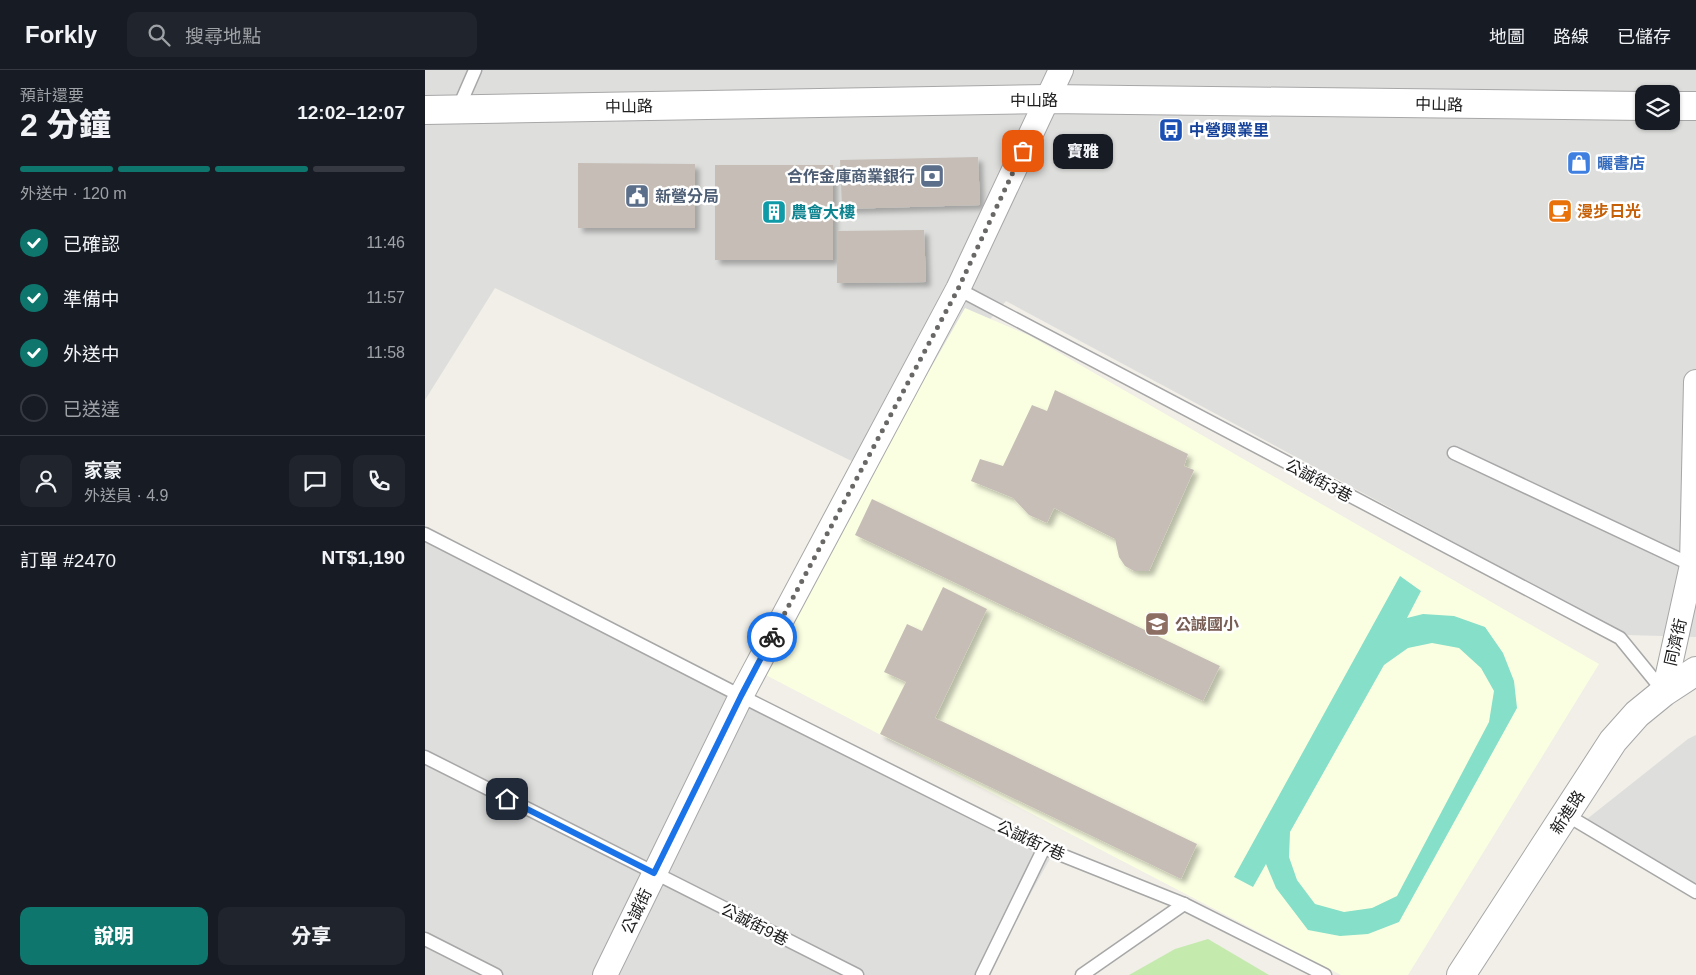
<!DOCTYPE html>
<html lang="zh-TW">
<head>
<meta charset="utf-8">
<style>
	body { margin:0; font-family:Arial,"Noto Sans TC",sans-serif; background:#20242c; color:#f1f3f6; height:100vh; display:flex; flex-direction:column; font-size:19px; white-space:nowrap }
	* { box-sizing:border-box; margin:0 }
	p { font-size:16px; color:#9ea1a6 }
	.icon { flex:none; width:28px; height:28px; fill:none; stroke:currentColor; stroke-width:2; stroke-linecap:round; stroke-linejoin:round }
	.map { position:relative; flex:1; overflow:hidden }
	.details { display:flex; flex-direction:column; background:#171b24; width:425px }
	.details>* { flex:none }
	.tools { position:absolute; left:1210px; top:15px; display:grid; gap:10px }
	.tools a { display:grid; place-items:center; width:45px; height:45px; border-radius:10px; background:#171b24; box-shadow:0 1px 4px #0004; font-size:25px }
	.pin { position:absolute; display:grid; place-items:center; width:42px; height:42px; color:#fff; margin:-21px; border-radius:10px; box-shadow:0 2px 8px #0006 }
	.courier { position:absolute; display:grid; place-items:center; width:50px; height:50px; margin:-25px; border:4px solid #1a73e8; border-radius:50%; background:#fff; color:#222; box-shadow:0 1px 6px #0007 }
	.bubble { position:absolute; height:35px; border-radius:10px; background:#171b24; box-shadow:0 1px 4px #0004; font-size:16px; font-weight:800; line-height:35px; text-align:center }
	.summary em { font-style:normal; font-weight:800 }
	.summary div { display:flex; flex-direction:column-reverse }
	.summary { display:flex; align-items:center; justify-content:space-between; height:85px; padding:0 20px }
	h1 { font-size:32px; font-weight:800; line-height:38px }
	.bar { display:grid; grid-template-columns:repeat(4,1fr); gap:8px 5px; align-content:center; height:60px; padding:0 20px }
	.bar i { height:6px; border-radius:4px; background:#363941 }
	.bar .active { background:#0f766e }
	.bar p { grid-column:span 4 }
	.line { display:flex; align-items:center; gap:12px; padding:0 20px; border-top:1px solid #363941 }
	.line div { flex:1 }
	.round { display:grid; place-items:center; flex:none; width:52px; height:52px; border-radius:10px; background:#20242c }
	ol { padding:0 20px; list-style:none }
	li { display:flex; align-items:center; gap:15px; height:55px }
	li p { margin-inline-start:auto }
	li .icon { padding:5px; border-radius:50%; background:#0f766e; color:#fff; stroke-width:4 }
	li:last-child { color:#9ea1a6 }
	li i { width:28px; height:28px; border:2px solid #363941; border-radius:50% }
	.cta { display:flex; gap:10px; margin-top:auto; padding:10px 20px }
	.cta a { flex:1; height:58px; border-radius:10px; background:#0f766e; color:#fff; font-size:20px; font-weight:800; line-height:58px; text-align:center }
	.cta a+a { background:#20242c; color:#f1f3f6 }
	header { display:flex; align-items:center; gap:30px; box-sizing:border-box; height:70px; padding:0 25px; background:#171b24; border-bottom:1px solid #363941 }
	header strong { font-size:24px }
	nav { display:flex; gap:28px; margin-inline-start:auto; font-size:18px }
	.search { width:350px; height:45px; background:#20242c; display:flex; align-items:center; gap:12px; box-sizing:border-box; padding:0 18px; border-radius:10px; color:#9ea1a6; font-size:19px }
	main { display:flex; flex:1; min-height:0 }
	.map>svg:first-child { display:block }
</style>
</head>
<body>
<header>
<strong>Forkly</strong>
<div class="search"><svg class="icon" aria-label="search" viewBox="0 0 24 24"><circle cx="10" cy="10" r="6"/><path d="M15 15l6 6"/></svg>搜尋地點</div>
<nav><a>地圖</a><a>路線</a><a>已儲存</a></nav>
</header>
<main>
<section class="details">
<div class="summary"><div><h1>2 分鐘</h1><p>預計還要</p></div><em>12:02–12:07</em></div>
<div class="bar"><i class="active"></i><i class="active"></i><i class="active"></i><i></i><p>外送中 · 120 m</p></div>
<ol>
<li><svg class="icon" aria-label="check" viewBox="0 0 24 24"><path d="M5 12l5 5 9-10"/></svg>已確認<p>11:46</p></li>
<li><svg class="icon" aria-label="check" viewBox="0 0 24 24"><path d="M5 12l5 5 9-10"/></svg>準備中<p>11:57</p></li>
<li><svg class="icon" aria-label="check" viewBox="0 0 24 24"><path d="M5 12l5 5 9-10"/></svg>外送中<p>11:58</p></li>
<li><i></i>已送達</li>
</ol>
<div class="line" style="height:90px"><a class="round"><svg class="icon" aria-label="person" viewBox="0 0 24 24"><circle cx="12" cy="8" r="4"/><path d="M4 21q1-7 8-7t8 7"/></svg></a><div><b>家豪</b><p>外送員 · 4.9</p></div><a class="round"><svg class="icon" aria-label="chat" viewBox="0 0 24 24"><path d="M4 5h16v11H9l-5 4z"/></svg></a><a class="round"><svg class="icon" aria-label="phone" viewBox="0 0 24 24"><path d="M5 4h4l2 5-3 2q2 4 5 5l2-3 5 2v4C11 20 4 13 5 4z"/></svg></a></div>
<div class="line" style="height:65px"><div>訂單 #2470</div><b>NT$1,190</b></div>
<div class="cta"><a>說明</a><a>分享</a></div>
</section>
<div class="map">
<svg width="1271" height="905" viewBox="0 0 1271 905">
	<defs>
		<filter id="shadow"><feDropShadow dx="4.5" dy="4.5" stdDeviation="2.5" flood-color="#0004"/></filter>
	</defs>
	<rect width="100%" height="100%" fill="#f1efe7"/>
	<g fill="#dededd" fill-rule="evenodd">
		<path d="M0,0H1271V567L1202,565L581,231L437,396L70,218L0,330ZM1219,24H1246V51H1219Z"/>
		<polygon points="0,466 631,778 560,905 0,905"/>
		<polygon points="1271,665 1271,828 1152,757 1263,669"/>
	</g>
	<polygon fill="#fbffe2" points="540,238 605,266 1174,594 983,905 916,905 333,601"/>
	<polygon fill="#c4eaae" points="783,869 844,905 704,905 750,879"/>
	<path fill="#86dfc8" fill-rule="evenodd" d="M975,506L996,521L982,548L998,544L1029,546L1060,557L1078,583L1089,611L1092,638L974,852L943,864L915,866L883,860L851,818L841,794L828,817L809,807ZM1007,573L1034,578L1056,598L1069,621L1064,652L972,826L947,838L919,842L890,834L872,810L864,787L865,762L959,595L983,578Z"/>
	<g fill="#c6beb6" filter="url(#shadow)">
		<polygon points="553,87 555,135 417,139 415,90"/>
		<polygon points="153,93 270,94 270,158 153,158"/>
		<rect x="290" y="95" width="118" height="95"/>
		<polygon points="499,160 501,212 412,213 412,161"/>
		<polygon points="630,320 763,384 759,396 769,400 724,501 709,501 700,496 694,487 690,469 629,438 622,453 604,445 588,428 546,411 555,389 578,396 607,335 622,341"/>
		<polygon points="447,429 795,596 778,631 430,465"/>
		<polygon points="518,517 562,539 510,648 772,774 756,809 455,664 481,612 459,602 482,554 497,561"/>
	</g>
	<g fill="none" stroke-linecap="round" stroke-linejoin="round">
		<defs>
			<g id="service">
				<polyline points="33,39 50,0"/>
				<polyline points="533,219 1195,568 1239,622"/>
				<polyline points="1029,383 1267,495"/>
				<polyline points="0,464 316,626 619,778 759,834 900,905"/>
				<polyline points="0,687 432,905"/>
				<polyline points="1140,744 1271,822"/>
				<polyline points="0,869 71,905"/>
				<polyline points="557,905 619,778"/>
				<polyline points="657,905 759,834"/>
			</g>
			<g id="minor">
				<polyline points="1239,622 1267,495 1271,312"/>
				<polyline points="180,905 316,626 533,219 636,0"/>
			</g>
			<g id="tertiary">
				<polyline points="1246,36 1271,36"/>
				<polyline points="0,40 623,29 1219,36"/>
				<polyline points="1036,905 1188,671 1212,644 1239,622 1271,601"/>
			</g>
		</defs>
		<use href="#service" stroke="#a7a7a7" stroke-width="15"/>
		<use href="#minor" stroke="#a7a7a7" stroke-width="26"/>
		<use href="#tertiary" stroke="#a7a7a7" stroke-width="30"/>
		<use href="#service" stroke="#fff" stroke-width="12"/>
		<use href="#minor" stroke="#fff" stroke-width="24"/>
		<use href="#tertiary" stroke="#fff" stroke-width="28"/>
	</g>
	<g fill="none" stroke-linecap="round" stroke-linejoin="round">
		<polyline stroke="#696866" stroke-width="5" stroke-dasharray="0 9" points="347,567 533,219 598,81"/>
		<polyline stroke="#1a73e8" stroke-width="6" points="82,729 229,803 316,626 347,567"/>
	</g>
	<defs>
		<symbol id="bus-square" viewBox="-11 -11 22 22"><rect x="-9" y="-9" width="18" height="18" rx="4" fill="#1a4fb4" stroke="#fff"/><path d="M-5-6H5V4H4V6H2V4H-2V6H-4V4H-5ZM-3.5-4V0h7V-4ZM-3.5 1.2v1.5H-2V1.2ZM2 1.2v1.5H3.5V1.2Z" fill="#fff"/></symbol>
		<symbol id="shop-square" viewBox="-11 -11 22 22"><rect x="-9" y="-9" width="18" height="18" rx="4" fill="#3f7fe0" stroke="#fff"/><path d="M-5-2.5h2.3a2.7 3.5 0 0 1 5.4 0H5L5.5 6h-11ZM-1.5-2.5h3a1.5 2.3 0 0 0-3 0Z" fill="#fff"/></symbol>
		<symbol id="bank-square" viewBox="-11 -11 22 22"><rect x="-9" y="-9" width="18" height="18" rx="4" fill="#5c6f8a" stroke="#fff"/><path d="M-6-4H6V4H-6ZM0-2.3a2.3 2.3 0 1 0 0 4.6a2.3 2.3 0 1 0 0-4.6Z" fill="#fff"/></symbol>
		<symbol id="civic-square" viewBox="-11 -11 22 22"><rect x="-9" y="-9" width="18" height="18" rx="4" fill="#5c6f8a" stroke="#fff"/><path d="M-.6-6.5H3V-4.5H.6V-3L4-1V1h2V6H-6V1h2V-1L-.6-3ZM-1.2 2.5V6h2.4V2.5Z" fill="#fff"/></symbol>
		<symbol id="cafe-square" viewBox="-11 -11 22 22"><rect x="-9" y="-9" width="18" height="18" rx="4" fill="#e8710a" stroke="#fff"/><path d="M-5.5-4.5H6V0H3Q3 3.5 0 3.5H-2.5Q-5.5 3.5-5.5 0ZM3-3.2v2h1.7v-2ZM-6 4.5H4V6H-6Z" fill="#fff"/></symbol>
		<symbol id="building-square" viewBox="-11 -11 22 22"><rect x="-9" y="-9" width="18" height="18" rx="4" fill="#0f9aa8" stroke="#fff"/><path d="M-4-6H4V6H1V3H-1V6H-4ZM-2.5-4.3h1.7v1.8h-1.7ZM.8-4.3h1.7v1.8H.8ZM-2.5-1h1.7V.8h-1.7ZM.8-1h1.7V.8H.8Z" fill="#fff"/></symbol>
		<symbol id="school-square" viewBox="-11 -11 22 22"><rect x="-9" y="-9" width="18" height="18" rx="4" fill="#8d6e63" stroke="#fff"/><path d="M0-5L7-2L0 1L-7-2ZM-4 1L0 2.5L4 1V4Q0 6-4 4Z" fill="#fff"/></symbol>
	</defs>
	<g fill-rule="evenodd">
		<use href="#bus-square" x="732" y="46" width="28" height="28"/>
		<use href="#shop-square" x="1140" y="79" width="28" height="28"/>
		<use href="#bank-square" x="493" y="92" width="28" height="28"/>
		<use href="#civic-square" x="198" y="112" width="28" height="28"/>
		<use href="#cafe-square" x="1121" y="127" width="28" height="28"/>
		<use href="#building-square" x="335" y="128" width="28" height="28"/>
		<use href="#school-square" x="718" y="540" width="28" height="28"/>
	</g>
	<g text-anchor="middle" stroke-width="5" stroke-linejoin="round" paint-order="stroke">
		<g font-size="16" fill="#202020" stroke="#fff">
			<text x="609" y="36">中山路</text>
			<text transform="translate(1014 34) rotate(1)" y="6">中山路</text>
			<text transform="translate(204 36) rotate(-1)" y="6">中山路</text>
			<text transform="translate(894 410) rotate(28)" y="6">公誠街3巷</text>
			<text transform="translate(1250 572) rotate(-77)" y="6">同濟街</text>
			<text transform="translate(1142 742) rotate(-57)" y="6">新進路</text>
			<text transform="translate(606 770) rotate(25)" y="6">公誠街7巷</text>
			<text transform="translate(211 841) rotate(-64)" y="6">公誠街</text>
			<text transform="translate(330 854) rotate(27)" y="6">公誠街9巷</text>
		</g>
		<g font-size="16" font-weight="bold" fill="#164399" stroke="#fff" text-anchor="start">
			<text x="764" y="66">中營興業里</text>
		</g>
		<g font-size="16" font-weight="bold" fill="#366cbe" stroke="#fff" text-anchor="start">
			<text x="1172" y="99">曬書店</text>
		</g>
		<g font-size="16" font-weight="bold" fill="#4e5e75" stroke="#fff" text-anchor="end">
			<text x="490" y="112">合作金庫商業銀行</text>
			<text x="230" y="132" text-anchor="start">新營分局</text>
		</g>
		<g font-size="16" font-weight="bold" fill="#c56008" stroke="#fff" text-anchor="start">
			<text x="1152" y="147">漫步日光</text>
		</g>
		<g font-size="16" font-weight="bold" fill="#0d838f" stroke="#fff" text-anchor="start">
			<text x="366" y="148">農會大樓</text>
		</g>
		<g font-size="16" font-weight="bold" fill="#785e54" stroke="#fff" text-anchor="start">
			<text x="750" y="560">公誠國小</text>
		</g>
	</g>
</svg>
<div class="tools">
<a><svg class="icon" aria-label="layers" viewBox="0 0 24 24"><path d="M12 4l9 5-9 5-9-5zM3 14l9 5 9-5"/></svg></a>
</div>
<div class="pin" style="left:598px;top:81px;background:#ea580c"><svg class="icon" aria-label="bag" viewBox="0 0 24 24"><path d="M5 8h14l-1 12H6zM9 8a3 3 0 0 1 6 0"/></svg></div>
<div class="pin" style="left:82px;top:729px;background:#1f2937"><svg class="icon" aria-label="home" viewBox="0 0 24 24"><path d="M3 11l9-7 9 7M6 9v11h12V9"/></svg></div>
<div class="courier" style="left:347px;top:567px"><svg class="icon" aria-label="bike" viewBox="0 0 24 24"><circle cx="6" cy="16" r="4"/><circle cx="18" cy="16" r="4"/><path d="M6 16l4-8h5l3 8M10 8l3 8H6M13 5h3"/></svg></div>
<div class="bubble" style="left:628px;top:64px;width:60px">寶雅</div>
</div>
</main>
</body>
</html>
